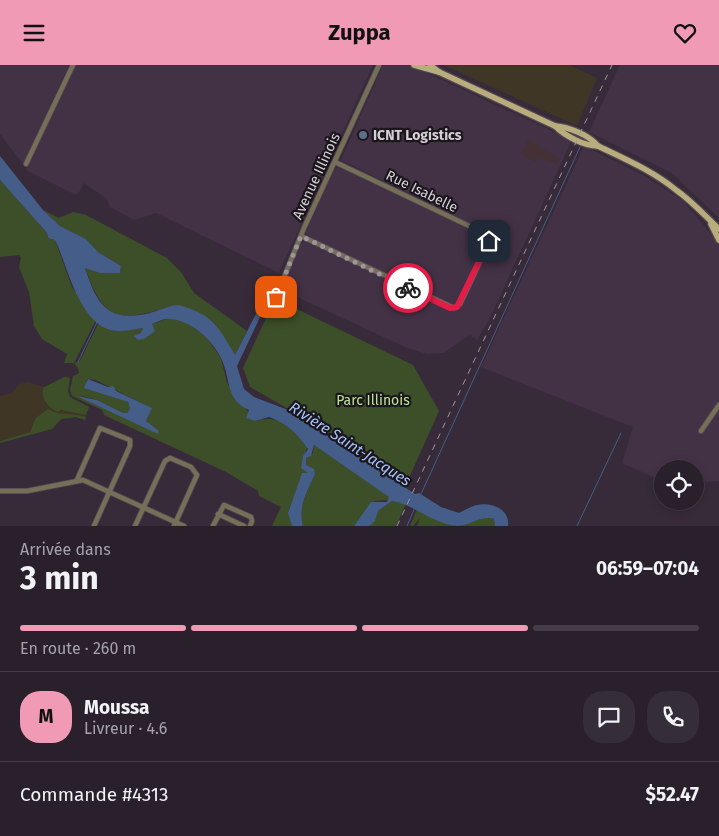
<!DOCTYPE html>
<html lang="fr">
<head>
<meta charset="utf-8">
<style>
	body { margin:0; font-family:"Fira Sans",sans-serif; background:#352d37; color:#f1f3f6; height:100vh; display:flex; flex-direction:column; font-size:19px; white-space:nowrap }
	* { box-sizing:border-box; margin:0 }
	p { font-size:16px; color:#a5a3a9 }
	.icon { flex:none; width:28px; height:28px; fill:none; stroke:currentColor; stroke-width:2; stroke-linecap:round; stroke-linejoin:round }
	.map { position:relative; height:461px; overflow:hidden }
	.details { display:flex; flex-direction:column; background:#29202b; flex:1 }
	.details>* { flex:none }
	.fabs { position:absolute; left:654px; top:395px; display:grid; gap:10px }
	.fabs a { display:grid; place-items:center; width:50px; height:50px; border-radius:50%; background:#29202b; box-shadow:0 2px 8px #0003,0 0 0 1px #453e47; font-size:25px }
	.pin { position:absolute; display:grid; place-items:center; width:42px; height:42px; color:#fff; margin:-21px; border-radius:10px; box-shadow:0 2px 8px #0006 }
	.courier { position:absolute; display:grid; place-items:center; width:50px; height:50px; margin:-25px; border:4px solid #e11d48; border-radius:50%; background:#fff; color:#222; box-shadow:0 1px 6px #0007 }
	.summary em { font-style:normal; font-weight:700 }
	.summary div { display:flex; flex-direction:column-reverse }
	.summary { display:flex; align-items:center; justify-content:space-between; height:85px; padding:0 20px }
	h1 { font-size:32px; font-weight:700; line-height:38px }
	.bar { display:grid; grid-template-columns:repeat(4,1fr); gap:8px 5px; align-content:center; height:60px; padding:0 20px }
	.bar i { height:6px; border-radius:4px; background:#453e47 }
	.bar .on { background:#f09ab6 }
	.bar p { grid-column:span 4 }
	.line { display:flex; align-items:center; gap:12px; padding:0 20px; border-top:1px solid #453e47 }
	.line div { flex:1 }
	.round { display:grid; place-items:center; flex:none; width:52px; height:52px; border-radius:20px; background:#352d37 }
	header { display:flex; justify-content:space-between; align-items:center; height:65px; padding:0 20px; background:#f09ab6; color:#111; font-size:22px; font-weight:700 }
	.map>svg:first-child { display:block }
</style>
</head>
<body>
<header><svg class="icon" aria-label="menu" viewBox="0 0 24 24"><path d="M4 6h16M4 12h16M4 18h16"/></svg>Zuppa<svg class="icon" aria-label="heart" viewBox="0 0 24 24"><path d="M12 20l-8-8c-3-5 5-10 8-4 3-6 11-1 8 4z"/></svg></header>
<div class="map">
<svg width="719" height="461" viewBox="0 0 719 461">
	<rect width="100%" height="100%" fill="#372b39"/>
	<g fill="#403626">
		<polygon points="444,0 569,0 597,13 577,61"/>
		<polygon points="67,311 70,313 68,326 70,332 89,342 85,355 76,352 69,354 63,353 52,364 29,367 0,376 0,331 12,328 20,319 28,317 44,322"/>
	</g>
	<g fill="#433245">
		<polygon points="0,0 69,0 23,99 0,69"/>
		<polygon points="75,0 373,0 279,208 156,148 134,155 110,142 107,134 84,118 78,129 74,129 26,105"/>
		<polygon points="383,0 408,0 416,3 572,75 489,255 477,275 470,270 443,288 427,289 405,282 280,224 301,179 304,176 454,246 462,241 489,184 492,175 488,167 341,95"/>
		<polygon points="620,0 719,0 719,153 672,108 589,67"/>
		<polygon points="584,81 643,110 682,135 713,171 719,181 719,416 695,417 695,404 662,404 662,416 622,398 633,362 481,302"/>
		<polygon points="338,102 485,172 486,176 456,240 445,237 308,171 306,167 334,105"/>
	</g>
	<polygon fill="#453135" points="528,74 560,94 557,99 538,93 536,97 521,89"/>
	<g fill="#3d4f29" fill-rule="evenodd">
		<polygon points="0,115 47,168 48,173 55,175 72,222 96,255 74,298 64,298 67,289 42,274 34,261 29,227 19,202 21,193 19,190 0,192"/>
		<path d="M43,145L59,153L73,147L86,150L167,193L181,207L194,228L247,266L235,290L177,240C123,255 105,263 85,202L100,208H120L121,201L98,187L86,174L60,161Z"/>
		<polygon points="280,236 413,300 439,346 409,413 250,322 243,303 273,238"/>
		<path d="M169,253L186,257L206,272L221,293L227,318L255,356C271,351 286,355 298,369C302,373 303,378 307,382L301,402L309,406L308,408L302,412L288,447L292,461H272L281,442L259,431L258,426L226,407L104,350L102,345L72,331L70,325L73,311L79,308L78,303L74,298L80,296L99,257L118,266L143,263L141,268L133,271L138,275L152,259ZM88,314L96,315L151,343L146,356L158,366L78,330L97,335L123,348H127L130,344L128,337L86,316Z"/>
		<path d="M64,312L70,313L68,326L70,332L89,342L86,350L61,345L58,347C48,343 41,333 43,323Z"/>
		<path d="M48,344C59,351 73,348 86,352L85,355L76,352L61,354L52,364L0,378V376L30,367L36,353Z"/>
		<path d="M314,380L384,427L389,432V435L375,436L354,461H303C298,442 307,427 315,409L306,400V393L313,388Z"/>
		<polygon points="392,436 406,439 396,461 369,461 378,446"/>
		<polygon points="417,444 435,455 456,461 417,461 420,453 413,461 410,461"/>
		<polygon points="487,452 494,454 495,461 459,461"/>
	</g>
	<g fill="#445d89">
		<path d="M0,91L43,145L60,161L86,174L98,187L121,201L120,208H100L85,203C97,240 108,258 150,248C158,246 168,241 176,240C183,240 199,247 205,251C219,260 227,277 235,290L266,229L270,231L237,301L244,324L254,332L288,345L415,429L419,428L441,442L459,448C465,445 471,441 477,440C492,437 510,444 508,461H495L494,454C481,450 470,461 457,461C433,459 415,440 392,436L378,446L375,456L369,461H354L371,437H387L389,432L314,380L311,391L306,393V400L314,404L315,409C307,427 298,441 303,461H292L288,448L302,408H308L301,403L303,391L308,384C296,368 290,360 269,352L255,356L246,353L249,345C225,335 231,313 221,293C212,275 191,255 170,254C164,253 158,257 152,259L155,266L144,274L138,275L133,271L141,268L143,263C135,264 127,266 119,266C80,266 68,201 55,175L48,173L47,168L0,115Z"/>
		<polygon points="88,314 108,322 113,321 116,326 152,343 146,356 159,366 158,369 77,331 97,335 123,348 127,348 130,344 128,337 84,323"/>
	</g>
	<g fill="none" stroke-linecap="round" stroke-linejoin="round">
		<g stroke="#445d89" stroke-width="1">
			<polyline points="78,297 98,255"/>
			<polyline points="421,429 580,82"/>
			<polyline points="407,461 415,442"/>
			<polyline points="577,461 621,368"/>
		</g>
		<defs>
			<g id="minor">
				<polyline points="26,99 73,0"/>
				<polyline points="301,171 454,243 460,239 486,184 489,177 488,170 335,97"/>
				<polyline points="276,232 304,163 379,0"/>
				<polyline points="701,366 719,340"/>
				<polyline points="77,415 100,363 130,375 130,381 94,461"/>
				<polyline points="0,426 27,426 83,415 184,461"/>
				<polyline points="218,449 244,461"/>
				<polyline points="135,461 165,396 170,393 191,402 197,410 174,461"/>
				<polyline points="213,461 224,440 251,452 252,456 250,461"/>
			</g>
			<g id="major">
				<polyline points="414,0 439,7"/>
				<path d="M430,0L439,7L555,61C569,62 589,70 598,81"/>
				<path d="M555,61C565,71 584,81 598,81C625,94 653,106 676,125C692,136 705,151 719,164"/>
				<polyline points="711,159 719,175"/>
			</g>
		</defs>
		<use href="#minor" stroke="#544855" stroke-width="6"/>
		<use href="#major" stroke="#544855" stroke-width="8"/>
		<use href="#minor" stroke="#756f58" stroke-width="4.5"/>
		<use href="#major" stroke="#b9ad7d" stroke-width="5.5"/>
		<polyline stroke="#9f95a0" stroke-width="1" stroke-dasharray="6 6" stroke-linecap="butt" points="397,461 612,0"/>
	</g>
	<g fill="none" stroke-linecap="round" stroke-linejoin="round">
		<polyline stroke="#9e95a0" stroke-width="5" stroke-dasharray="0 9" points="276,232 301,171 408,223"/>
		<polyline stroke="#e11d48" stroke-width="6" points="408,223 450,243 457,242 489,176"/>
	</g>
	<circle fill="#5c6f8a" stroke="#1b161c" stroke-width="2" cx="363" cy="70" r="5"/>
	<g text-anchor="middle" stroke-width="4.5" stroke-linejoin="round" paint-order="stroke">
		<g font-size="14" font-weight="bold" fill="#d6ced7" stroke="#1b161c" text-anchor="start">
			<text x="373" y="75">ICNT Logistics</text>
		</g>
		<g font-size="14" fill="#d6ced7" stroke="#1b161c">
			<text transform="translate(316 111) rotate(-65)" y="5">Avenue Illinois</text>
			<text transform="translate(422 126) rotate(26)" y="5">Rue Isabelle</text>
		</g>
		<g font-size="14" fill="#bde396" stroke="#1b161c">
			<text x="373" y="340">Parc Illinois</text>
		</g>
		<g font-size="15" font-style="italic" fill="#a5c4fc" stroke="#1b161c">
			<text transform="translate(350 379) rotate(33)" y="5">Rivière Saint-Jacques</text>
		</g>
	</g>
</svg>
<div class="fabs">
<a><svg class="icon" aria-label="locate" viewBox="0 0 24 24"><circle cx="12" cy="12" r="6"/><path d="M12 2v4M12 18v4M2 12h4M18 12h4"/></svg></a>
</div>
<div class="pin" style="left:276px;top:232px;background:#ea580c"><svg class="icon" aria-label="bag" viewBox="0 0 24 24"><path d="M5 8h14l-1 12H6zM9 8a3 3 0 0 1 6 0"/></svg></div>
<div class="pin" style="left:489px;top:176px;background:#1f2937"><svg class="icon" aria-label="home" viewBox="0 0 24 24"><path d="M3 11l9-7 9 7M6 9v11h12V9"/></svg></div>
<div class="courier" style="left:408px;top:223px"><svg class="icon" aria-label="bike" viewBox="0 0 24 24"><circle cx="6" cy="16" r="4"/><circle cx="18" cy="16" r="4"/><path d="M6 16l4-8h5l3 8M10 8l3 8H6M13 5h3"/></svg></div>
</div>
<section class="details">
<div class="summary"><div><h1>3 min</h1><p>Arrivée dans</p></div><em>06:59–07:04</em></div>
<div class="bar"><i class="on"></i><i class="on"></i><i class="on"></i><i></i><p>En route · 260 m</p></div>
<div class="line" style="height:90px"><b class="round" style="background:#f09ab6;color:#111">M</b><div><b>Moussa</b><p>Livreur · 4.6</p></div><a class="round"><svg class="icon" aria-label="chat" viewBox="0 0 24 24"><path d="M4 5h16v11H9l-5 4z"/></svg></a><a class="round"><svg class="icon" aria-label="phone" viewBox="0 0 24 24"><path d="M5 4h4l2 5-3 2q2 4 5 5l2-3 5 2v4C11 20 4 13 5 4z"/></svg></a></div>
<div class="line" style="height:65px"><div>Commande #4313</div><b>$52.47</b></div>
</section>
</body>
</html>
